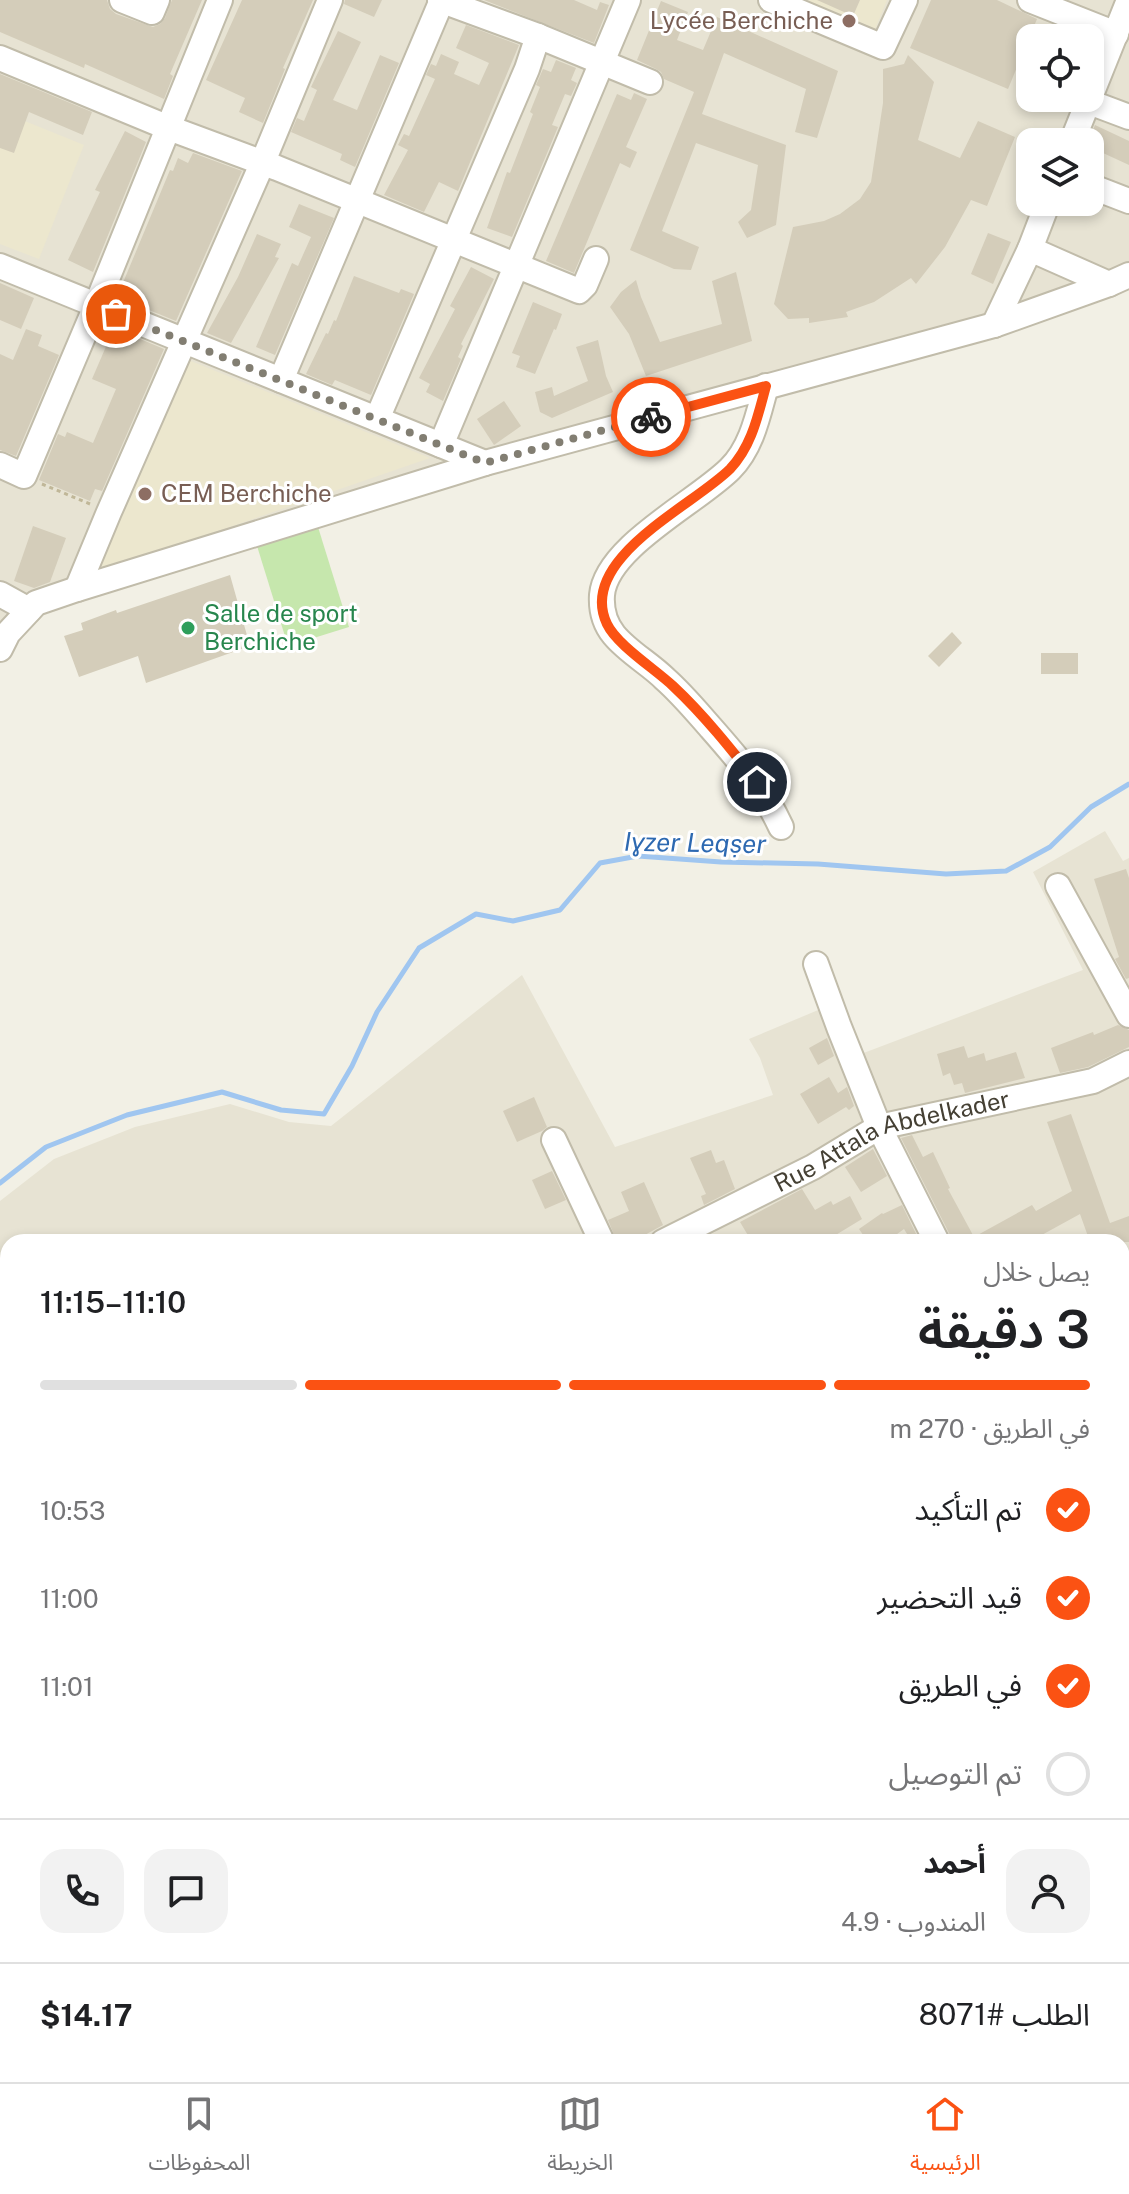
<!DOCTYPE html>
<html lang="ar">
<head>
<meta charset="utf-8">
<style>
	body { margin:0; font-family:"Public Sans","Noto Sans Arabic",sans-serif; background:#f2f2f2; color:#202124; direction:rtl; height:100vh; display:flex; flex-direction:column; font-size:30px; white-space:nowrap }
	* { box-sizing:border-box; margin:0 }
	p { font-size:26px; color:#757577 }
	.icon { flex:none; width:44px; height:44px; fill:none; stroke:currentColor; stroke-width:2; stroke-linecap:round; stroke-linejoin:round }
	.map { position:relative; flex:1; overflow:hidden; direction:ltr }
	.drawer { position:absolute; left:0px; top:1234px; width:1130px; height:848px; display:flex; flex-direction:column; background:#fff; border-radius:24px 24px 0 0; box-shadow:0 4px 12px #0003; direction:rtl }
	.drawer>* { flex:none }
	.tools { position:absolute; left:1016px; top:24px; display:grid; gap:16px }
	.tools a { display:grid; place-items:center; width:88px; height:88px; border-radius:16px; background:#fff; box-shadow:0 4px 12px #0003; font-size:40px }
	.pin { position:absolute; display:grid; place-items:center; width:68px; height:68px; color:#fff; margin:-34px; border:4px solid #fff; border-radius:50%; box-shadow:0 2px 8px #0007 }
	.courier { position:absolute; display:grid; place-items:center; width:80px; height:80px; margin:-40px; border:6px solid #fb5213; border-radius:50%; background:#fff; color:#222; box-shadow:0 2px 10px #0007 }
	.summary em { font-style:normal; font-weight:600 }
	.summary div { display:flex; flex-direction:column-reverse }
	.summary { display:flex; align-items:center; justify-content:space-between; height:136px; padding:0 40px }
	h1 { font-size:52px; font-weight:600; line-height:60px }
	.bar { display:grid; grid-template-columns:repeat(4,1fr); gap:12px 8px; align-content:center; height:96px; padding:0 40px }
	.bar i { height:10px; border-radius:6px; background:#e0e0e0 }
	.bar .current { background:#fb5213 }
	.bar p { grid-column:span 4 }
	.line { display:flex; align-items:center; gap:20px; padding:0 40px; border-top:2px solid #e0e0e0 }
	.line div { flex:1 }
	.round { display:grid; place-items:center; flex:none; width:84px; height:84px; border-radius:24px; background:#f2f2f2 }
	ol { padding:0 40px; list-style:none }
	li { display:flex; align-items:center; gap:24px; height:88px }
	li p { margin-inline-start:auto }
	li .icon { padding:8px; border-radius:50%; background:#fb5213; color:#fff; stroke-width:4 }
	li:last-child { color:#757577 }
	li i { width:44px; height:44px; border:4px solid #e0e0e0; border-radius:50% }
	.tab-bar { display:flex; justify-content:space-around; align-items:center; height:112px; border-top:2px solid #e0e0e0; background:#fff; font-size:22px; color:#757577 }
	.tab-bar a { display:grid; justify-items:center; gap:4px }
	.tab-bar .current { color:#fb5213 }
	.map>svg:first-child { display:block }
</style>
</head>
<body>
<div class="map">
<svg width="1129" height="2082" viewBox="0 0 1129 2082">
	<rect width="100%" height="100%" fill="#f2f0e5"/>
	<g fill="#e7e3d3" fill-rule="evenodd">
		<path d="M0,0H1129V275L36,603L0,649ZM1030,38H1090V98H1030ZM1030,142H1090V202H1030Z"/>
		<path d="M1105,831L1123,861L1129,858V2082H0V1201L54,1159L135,1127L230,1104L289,1122L331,1126L522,975L615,1147L773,1095L760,1058L749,1039L823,1008L853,1057L1083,970L1033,872ZM8,1242H1122V2074H8Z"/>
	</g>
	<g fill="#ece7ce">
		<polygon points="771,0 887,0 870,42"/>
		<polygon points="0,111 84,145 39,259 0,244"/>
		<polygon points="181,357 430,458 93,574"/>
	</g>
	<polygon fill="#c6e7ad" points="318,527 349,627 288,646 257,546"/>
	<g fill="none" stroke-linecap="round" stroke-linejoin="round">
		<polyline stroke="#a0c6f0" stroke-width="5" points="0,1183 46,1147 127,1115 222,1092 281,1110 324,1114 352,1066 377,1012 419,948 476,914 513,921 560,910 600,863 638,856 721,862 818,864 946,874 1006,871 1050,847 1091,807 1129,784"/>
	</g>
	<g fill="#d4cdba">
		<polygon points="0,0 107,0 110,9 116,14 153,27 160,24 165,18 172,0 202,0 170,74 173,76 164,99 85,64 84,68 0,32"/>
		<polygon points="242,0 313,0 283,68 285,69 263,123 239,112 245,98 206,80"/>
		<polygon points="345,0 382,0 374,17 344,4"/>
		<polygon points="484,0 574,0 597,10 600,2 609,5 594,43"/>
		<polygon points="817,0 860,0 853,16"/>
		<polygon points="931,0 997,0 1037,19 1008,89 910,48"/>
		<polygon points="661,1 688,12 677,40 703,50 717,17 838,71 817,138 795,132 806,89 724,53 702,114 786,145 776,225 747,238 738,222 751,210 758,165 696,143 662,231 699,247 691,270 674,269 630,250 694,92 664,79 661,72 656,69 637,60"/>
		<polygon points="466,25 519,45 458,191 439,182 424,212 384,195 408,150 398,145 404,134 409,136 435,79 426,75 431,64 436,66 441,54 459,62 454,74 479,85 489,63 456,48"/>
		<polygon points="338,31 361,42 333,100 357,110 380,55 399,63 355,167 340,160 342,154 291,132 297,118 304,121 317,90 311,87"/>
		<polygon points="908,55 934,82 918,140 960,158 978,121 1015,137 987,206 971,200 945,247 916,284 911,278 874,302 846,312 848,317 809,323 809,318 788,319 774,304 793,227 824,221 840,214 860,199 871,182 883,103 883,69 904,64"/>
		<polygon points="556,60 576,68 571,80 577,83 571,96 565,94 552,125 558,127 512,237 487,228 507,172 510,173 533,114 530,112 540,87 536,85 543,69 551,72"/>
		<polygon points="0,74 92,112 83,135 29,112 14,153 0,148"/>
		<polygon points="634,93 647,99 626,147 637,152 630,168 620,163 574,273 546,261 617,94 631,100"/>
		<polygon points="1095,125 1129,141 1129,165 1090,147 1090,142 1088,142"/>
		<polygon points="125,131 146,142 93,272 68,260 100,192 95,190"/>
		<polygon points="193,153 242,171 176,321 117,297 170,170 173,171 178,158 188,163"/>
		<polygon points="299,204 334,218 275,355 256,347 292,263 298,266 311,237 289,227"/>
		<polygon points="988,233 1011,242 993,284 971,274"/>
		<polygon points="257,234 281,244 275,257 279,258 231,343 207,333 238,277"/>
		<polygon points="471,267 494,279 461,344 463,346 458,357 461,359 443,401 426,392 430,384 419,378 455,309 450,306"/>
		<polygon points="736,272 752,341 646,376 629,334 610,307 621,292 636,280 641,297 660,342 722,324 712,281"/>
		<polygon points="354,276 399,293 401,289 414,294 371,395 335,380 332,385 306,374 326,333 328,334 334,320 336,321"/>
		<polygon points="0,283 34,298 21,329 0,320"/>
		<polygon points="533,302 562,314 556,330 554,329 535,374 516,367 520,356 512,353"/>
		<polygon points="114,328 164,349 102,491 95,489 90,501 39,480 58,434 65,437 67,432 93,443 116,389 92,379"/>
		<polygon points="26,329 42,335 38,346 59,355 16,456 0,450 0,354 13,360"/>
		<polygon points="598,340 606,376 613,392 552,418 540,412 535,392 552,387 554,396 588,381 576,347"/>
		<polygon points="504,401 521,426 494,445 477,419"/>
		<polygon points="33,526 66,538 50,582 34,588 14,581"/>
		<polygon points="230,575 250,646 146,683 138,656 79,677 64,636 83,630 81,623 116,610 117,613"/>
		<polygon points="952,632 962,643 939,667 928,656"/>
		<rect x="1041" y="653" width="37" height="21"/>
		<polygon points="1126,869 1129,878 1129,978 1126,979 1115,959 1119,957 1094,879"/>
		<polygon points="1118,1025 1129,1030 1129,1047 1088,1067 1060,1073 1051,1048 1093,1032 1094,1035"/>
		<polygon points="827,1038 834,1056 818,1065 809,1048"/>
		<polygon points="964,1046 968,1058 984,1053 986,1061 1016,1052 1025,1078 965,1093 962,1083 954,1085 950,1073 943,1076 937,1054"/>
		<polygon points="829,1077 838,1093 847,1087 854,1106 849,1110 846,1107 818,1124 800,1094"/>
		<polygon points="534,1097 547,1127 542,1131 517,1142 503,1111"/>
		<polygon points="1071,1114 1110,1223 1129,1216 1129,1242 1090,1242 1080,1214 1029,1242 952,1242 950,1235 901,1138 912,1135 923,1157 933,1152 950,1188 948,1189 974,1237 1032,1205 1036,1211 1072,1191 1047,1122"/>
		<polygon points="873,1149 887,1176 861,1192 845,1167"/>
		<polygon points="711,1150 716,1163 724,1160 735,1189 704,1205 701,1196 706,1194 690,1158"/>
		<polygon points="552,1171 566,1200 545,1209 532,1180"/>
		<polygon points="644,1182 663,1225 632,1242 617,1242 608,1220 629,1211 621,1192"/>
		<polygon points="802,1189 815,1210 831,1201 833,1205 850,1196 862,1219 834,1236 837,1242 752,1242 740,1222"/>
		<polygon points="902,1205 920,1242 912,1242 904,1229 886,1242 868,1242 859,1229 882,1213 883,1214"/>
	</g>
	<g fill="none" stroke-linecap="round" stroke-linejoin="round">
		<defs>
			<g id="minor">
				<polyline points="122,0 152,12 157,0"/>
				<polyline points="440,0 538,36 650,82"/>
				<polyline points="771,0 883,47 905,0"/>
				<polyline points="1030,0 1116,34"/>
				<polyline points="0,58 169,128 277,168 579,291 585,285 596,259"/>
				<polyline points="1089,102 1129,117"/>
				<polyline points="1072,142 1129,0"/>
				<polyline points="1090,186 1129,201"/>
				<polyline points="1030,249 1109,284"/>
				<polyline points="0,266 485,463"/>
				<polyline points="994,325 1030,249 1048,202"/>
				<polyline points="281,380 442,0"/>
				<path d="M766,386C758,415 752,447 730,469C697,502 606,547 602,595C601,610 605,624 614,635C628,652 650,664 665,679C682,694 696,711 711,728C740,761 762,786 781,827"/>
				<polyline points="377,419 527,69 538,36"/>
				<polyline points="441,445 628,0"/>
				<polyline points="0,465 24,476 96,306 220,0"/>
				<polyline points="77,589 109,512 262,164 330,0"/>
				<polyline points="0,594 29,610"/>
				<polyline points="0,649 8,633 36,603 77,589 485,463 994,325 1109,284 1129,275"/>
				<polyline points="1058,886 1129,1015"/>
				<polyline points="816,964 839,1027 879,1127 937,1242"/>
				<polyline points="554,1140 602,1242"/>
				<path id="s1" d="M663,1242L813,1167L879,1127L1093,1081L1129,1063"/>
				<polyline points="0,1475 8,1471"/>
				<polyline points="1122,1635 1129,1631"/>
				<polyline points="1122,1729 1129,1726"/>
				<polyline points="0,1850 8,1846"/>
				<polyline points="1122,1869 1129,1883"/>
				<polyline points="0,1933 8,1929"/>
				<polyline points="1122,1943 1129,1940"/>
				<polyline points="715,2074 719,2082"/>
				<polyline points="684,2082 686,2074"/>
				<polyline points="843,2082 860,2074"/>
			</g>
			<g id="major">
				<polyline points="0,1431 8,1446"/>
				<polyline points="1122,1486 1129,1481"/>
				<polyline points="325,2074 328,2082"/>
				<polyline points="215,2082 231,2074"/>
			</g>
		</defs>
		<use href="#minor" stroke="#c1bcaa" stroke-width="28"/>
		<use href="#major" stroke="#e4cd61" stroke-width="34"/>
		<polyline stroke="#c0b798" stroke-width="3" stroke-dasharray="4 4" stroke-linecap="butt" points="42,484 90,504"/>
		<use href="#minor" stroke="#fff" stroke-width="24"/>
		<use href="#major" stroke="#ffed92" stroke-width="30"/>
	</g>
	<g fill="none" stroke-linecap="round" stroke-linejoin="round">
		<polyline stroke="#827e72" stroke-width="8" stroke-dasharray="0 14.4" points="116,314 485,463 651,417"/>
		<path stroke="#fb5213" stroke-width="10" d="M651,417L766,386C758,415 752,446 730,469C693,506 576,559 607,624C617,645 655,669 673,686C704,715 731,749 757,782"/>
	</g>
	<g fill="#8d6e63" stroke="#fff" stroke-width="3">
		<circle cx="849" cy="21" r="8"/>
		<circle cx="145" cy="494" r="8"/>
	</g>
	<circle fill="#2e9e5b" stroke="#fff" stroke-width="3" cx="188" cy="628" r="8"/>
	<g text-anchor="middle" stroke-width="6" stroke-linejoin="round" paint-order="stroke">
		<g font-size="24" fill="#785e54" stroke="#fff" text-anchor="end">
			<text x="833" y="29">Lycée Berchiche</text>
			<text x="161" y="502" text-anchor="start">CEM Berchiche</text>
		</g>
		<g font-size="24" fill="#27864d" stroke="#fff" text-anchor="start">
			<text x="204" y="622">Salle de sport<tspan x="204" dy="28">Berchiche</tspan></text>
		</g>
		<g font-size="24" fill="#454034" stroke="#fff">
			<text dy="8" stroke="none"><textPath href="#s1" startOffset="252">Rue Attala Abdelkader</textPath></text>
		</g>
		<g font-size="26" font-style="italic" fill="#2d69b1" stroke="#fff">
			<text transform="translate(695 843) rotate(1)" y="9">Iɣzer Leqṣer</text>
		</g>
	</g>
</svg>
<div class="tools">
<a><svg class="icon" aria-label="locate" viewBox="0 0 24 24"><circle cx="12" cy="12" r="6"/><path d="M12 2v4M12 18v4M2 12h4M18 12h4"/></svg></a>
<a><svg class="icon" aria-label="layers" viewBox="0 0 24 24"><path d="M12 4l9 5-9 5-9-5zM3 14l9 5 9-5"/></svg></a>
</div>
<div class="pin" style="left:116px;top:314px;background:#ea580c"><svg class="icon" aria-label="bag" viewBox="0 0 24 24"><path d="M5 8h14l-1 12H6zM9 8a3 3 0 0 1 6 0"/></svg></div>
<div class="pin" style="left:757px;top:782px;background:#1f2937"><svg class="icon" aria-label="home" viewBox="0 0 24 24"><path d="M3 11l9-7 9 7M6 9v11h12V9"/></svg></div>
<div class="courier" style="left:651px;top:417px"><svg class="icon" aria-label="bike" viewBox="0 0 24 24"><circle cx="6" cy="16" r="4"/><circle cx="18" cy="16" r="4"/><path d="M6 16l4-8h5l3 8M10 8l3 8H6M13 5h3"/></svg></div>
<section class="drawer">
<div class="summary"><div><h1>3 دقيقة</h1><p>يصل خلال</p></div><em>11:10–11:15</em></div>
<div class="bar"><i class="current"></i><i class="current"></i><i class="current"></i><i></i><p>في الطريق · 270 m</p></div>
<ol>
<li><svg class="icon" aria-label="check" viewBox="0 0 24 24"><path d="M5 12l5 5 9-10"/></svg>تم التأكيد<p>10:53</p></li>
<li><svg class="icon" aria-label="check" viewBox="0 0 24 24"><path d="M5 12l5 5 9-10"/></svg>قيد التحضير<p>11:00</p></li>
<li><svg class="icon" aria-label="check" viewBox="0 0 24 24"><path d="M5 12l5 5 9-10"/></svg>في الطريق<p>11:01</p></li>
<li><i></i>تم التوصيل</li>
</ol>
<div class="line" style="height:144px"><a class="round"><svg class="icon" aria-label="person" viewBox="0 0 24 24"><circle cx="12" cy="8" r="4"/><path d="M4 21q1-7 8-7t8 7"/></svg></a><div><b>أحمد</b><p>المندوب · 4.9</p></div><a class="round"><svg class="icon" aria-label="chat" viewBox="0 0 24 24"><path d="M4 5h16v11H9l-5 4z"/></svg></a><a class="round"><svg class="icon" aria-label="phone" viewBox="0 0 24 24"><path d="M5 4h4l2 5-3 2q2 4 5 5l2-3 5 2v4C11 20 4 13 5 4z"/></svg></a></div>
<div class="line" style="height:104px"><div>الطلب #8071</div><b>$14.17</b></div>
</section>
</div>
<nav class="tab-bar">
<a class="current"><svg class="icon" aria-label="home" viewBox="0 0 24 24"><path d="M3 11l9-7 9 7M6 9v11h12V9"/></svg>الرئيسية</a>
<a><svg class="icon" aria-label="map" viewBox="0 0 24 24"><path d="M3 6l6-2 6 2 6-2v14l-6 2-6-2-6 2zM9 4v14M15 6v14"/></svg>الخريطة</a>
<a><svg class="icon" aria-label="saved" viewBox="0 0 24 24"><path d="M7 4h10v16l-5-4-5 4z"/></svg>المحفوظات</a>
</nav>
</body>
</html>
